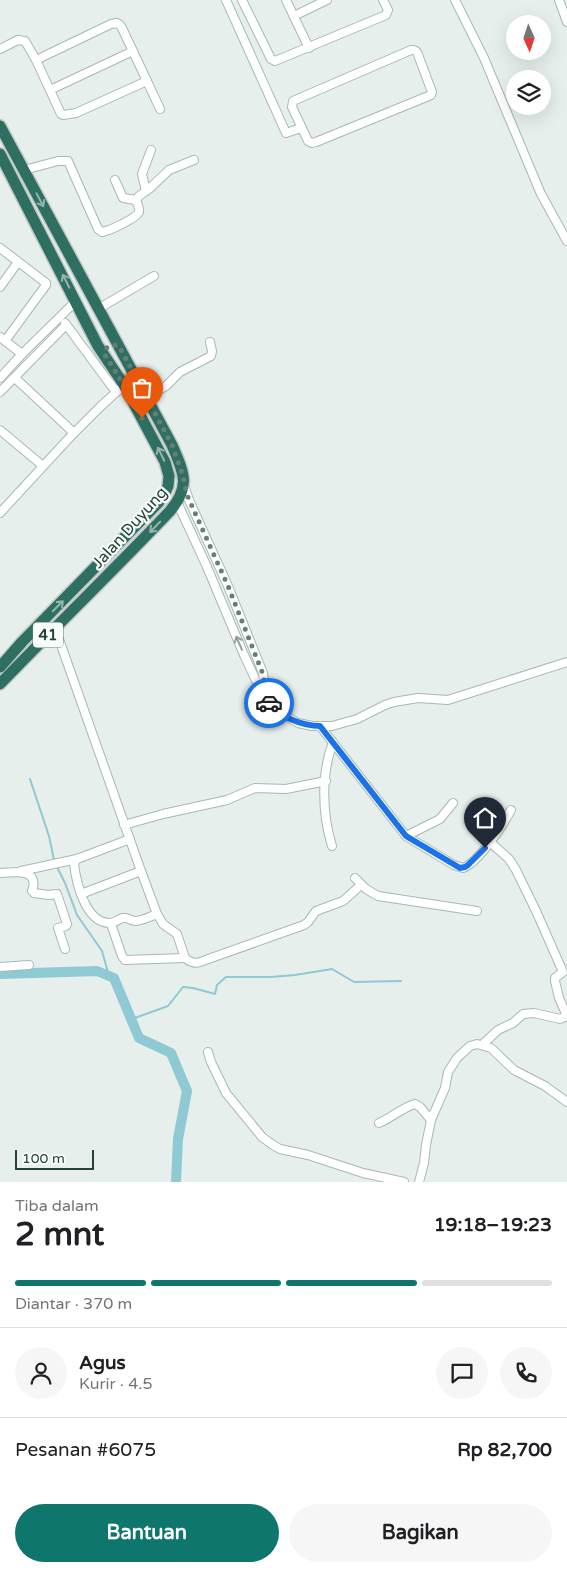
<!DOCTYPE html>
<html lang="id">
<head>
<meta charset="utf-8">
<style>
	body { margin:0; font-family:"Varela Round",sans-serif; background:#f6f6f6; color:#202124; height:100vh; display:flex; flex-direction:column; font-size:19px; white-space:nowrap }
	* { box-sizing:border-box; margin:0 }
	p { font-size:16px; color:#757577 }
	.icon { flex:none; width:28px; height:28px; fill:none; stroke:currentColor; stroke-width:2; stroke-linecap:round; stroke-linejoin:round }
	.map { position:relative; height:1182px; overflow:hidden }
	.side { display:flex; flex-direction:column; background:#fff; flex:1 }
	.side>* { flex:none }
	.needle { width:32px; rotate:177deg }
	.tools { position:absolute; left:506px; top:15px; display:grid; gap:10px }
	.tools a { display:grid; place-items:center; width:45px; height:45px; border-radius:50%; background:#fff; box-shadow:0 5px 20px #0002; font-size:25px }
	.scale { position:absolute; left:15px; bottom:12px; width:79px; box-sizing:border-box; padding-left:5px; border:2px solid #24423a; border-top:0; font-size:14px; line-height:18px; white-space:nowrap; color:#24423a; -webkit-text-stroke:4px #f7fbf9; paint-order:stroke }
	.pin { position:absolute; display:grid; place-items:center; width:42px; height:42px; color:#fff; margin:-51px -21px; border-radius:50% 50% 50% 0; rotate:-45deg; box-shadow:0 0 5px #0007 }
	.pin .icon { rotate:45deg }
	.courier { position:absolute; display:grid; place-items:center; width:50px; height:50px; margin:-25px; border:4px solid #1a73e8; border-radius:50%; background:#fff; color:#222; box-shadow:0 1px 6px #0007 }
	.head em { font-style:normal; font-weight:800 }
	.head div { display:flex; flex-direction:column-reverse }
	.head { display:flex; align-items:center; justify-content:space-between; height:85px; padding:0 15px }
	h1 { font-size:32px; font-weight:800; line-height:38px }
	.bar { display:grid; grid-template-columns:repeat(4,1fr); gap:8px 5px; align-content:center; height:60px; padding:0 15px }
	.bar i { height:6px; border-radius:4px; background:#e0e0e0 }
	.bar .selected { background:#0f766e }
	.bar p { grid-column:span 4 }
	.line { display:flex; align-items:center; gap:12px; padding:0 15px; border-top:1px solid #e0e0e0 }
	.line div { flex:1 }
	.round { display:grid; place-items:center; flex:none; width:52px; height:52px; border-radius:26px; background:#f6f6f6 }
	.primary-button { display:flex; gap:10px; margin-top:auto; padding:10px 15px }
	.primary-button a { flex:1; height:58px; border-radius:30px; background:#0f766e; color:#fff; font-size:20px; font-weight:800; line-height:58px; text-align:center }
	.primary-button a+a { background:#f6f6f6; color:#202124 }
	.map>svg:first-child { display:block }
</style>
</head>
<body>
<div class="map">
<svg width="567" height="1182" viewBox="0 0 567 1182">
	<rect width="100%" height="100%" fill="#e6efeb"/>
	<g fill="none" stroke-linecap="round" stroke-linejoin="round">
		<g stroke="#8ec9d4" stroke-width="2">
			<polyline points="30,779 49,836 54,860"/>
			<polyline points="56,865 65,883 77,915 102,951 109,976"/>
			<polyline points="132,1019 168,1006 183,987 193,988 215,994 217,985 226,977 271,977 295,975 332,969 354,982 401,981"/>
		</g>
		<polyline stroke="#8ec9d4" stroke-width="10" points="0,974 97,971 114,978 139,1038 171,1053 187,1091 178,1139 176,1182"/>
		<defs>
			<g id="minor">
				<polyline points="226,0 286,133 301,128"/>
				<polyline points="242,0 271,59 275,61 386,15 388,10 383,0"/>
				<polyline points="286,0 309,48"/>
				<polyline points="455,0 484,58 541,194 567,241"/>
				<polyline points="559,0 567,22"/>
				<polyline points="294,16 327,0"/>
				<polyline points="0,49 18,40 25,41 36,60 61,114 63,115 76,113 147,81 160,109"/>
				<polygon points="411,50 414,50 417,52 432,92 431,95 316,142 312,143 308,141 292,107 293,101"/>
				<polyline points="36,60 111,24 117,23 121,26 147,81"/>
				<polyline points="50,90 133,51"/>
				<path d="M24,170L58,161H68L98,229L102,232C109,231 137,218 139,212C140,209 137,203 136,200L139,196L149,189L169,170L194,160"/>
				<polyline points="115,180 123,198 136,200"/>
				<polyline points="146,191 142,174 151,150"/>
				<polyline points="0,248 46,283 46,285 5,341"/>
				<polyline points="0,287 18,262"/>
				<polyline points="98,309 154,276"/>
				<polyline points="65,323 116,392"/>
				<polyline points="0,337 22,354"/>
				<polyline points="0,378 22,354 76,301"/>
				<polyline points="15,378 74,433"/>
				<polyline points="0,392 66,325"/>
				<polyline points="146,397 166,386 180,372 211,356 212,351 210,342"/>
				<polyline points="0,430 43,466"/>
				<path d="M184,485L189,500L228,586L263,673C264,680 265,684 259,687"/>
				<polyline points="177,502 207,567 244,655 259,687 272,708 298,723 312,726 332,726 357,719 385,705 394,702 418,698 448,700 567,662"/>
				<polyline points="0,513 71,436 100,407 124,385"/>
				<path d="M55,628L141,871L157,914L163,924L177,934L185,958C190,962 194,964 200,962L304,925L308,922L316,911L343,901L361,885"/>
				<path d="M320,726L406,836L454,865L463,868C479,862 503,825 511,810"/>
				<polyline points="124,825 163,814 227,800 255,788 286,789 326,781"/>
				<polyline points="406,836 440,819 453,803"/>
				<polyline points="490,842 509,859 516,870 536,911 563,972 555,978 555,981 559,998 567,1016"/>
				<path d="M332,846C322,814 321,774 333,742"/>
				<path d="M77,859L74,863C76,882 85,922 109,923C114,924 118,919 123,918C128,917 131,921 135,921C142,921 151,916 157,914"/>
				<polyline points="21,871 77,859 130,839"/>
				<path d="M0,873C14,872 40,868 32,891L34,893L49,895L57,894L67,924L66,926L58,928L65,949"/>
				<polyline points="355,878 366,889 378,896 477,911"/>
				<polyline points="81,894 141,871"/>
				<polyline points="111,924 122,956 125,960 185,958"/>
				<polyline points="0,967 29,965"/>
				<polyline points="482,1045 498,1030 513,1023 523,1014 534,1013 560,1019 567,1016"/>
				<polyline points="208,1052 211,1062 226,1093 262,1137 273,1145 280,1149 308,1155 363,1173 404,1182"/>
				<path d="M379,1123C391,1118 405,1106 415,1104L420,1107L431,1120"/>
				<polyline points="419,1182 424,1163 426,1145 431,1120 445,1088 448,1072 457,1058 470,1046 477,1044 491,1048 514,1070 545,1086 567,1102"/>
			</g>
			<g id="highway">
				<path d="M0,126L172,445C184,473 191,486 170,511C114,570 56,626 0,684"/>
				<polyline points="0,154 98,346 124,385 165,462 169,476 168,486 164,495 158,503 22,642 0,667"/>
			</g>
		</defs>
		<use href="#minor" stroke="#a8b8b2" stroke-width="10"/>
		<use href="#highway" stroke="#c2cac8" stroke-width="14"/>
		<use href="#minor" stroke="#fff" stroke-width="8"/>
		<use href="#highway" stroke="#2f6f62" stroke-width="11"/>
	</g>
	<defs><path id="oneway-shaft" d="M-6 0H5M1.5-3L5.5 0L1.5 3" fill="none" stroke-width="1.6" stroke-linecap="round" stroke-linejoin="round" transform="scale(1.25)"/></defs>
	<g stroke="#93b5ae">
		<use href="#oneway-shaft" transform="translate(40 200) rotate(62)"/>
		<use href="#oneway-shaft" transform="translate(66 281) rotate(-117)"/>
		<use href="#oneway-shaft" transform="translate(161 454) rotate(-116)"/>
		<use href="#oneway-shaft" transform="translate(155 527) rotate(134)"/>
		<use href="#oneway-shaft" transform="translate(58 606) rotate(-45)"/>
	</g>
	<use stroke="#92a09c" href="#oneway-shaft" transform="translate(239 643) rotate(-113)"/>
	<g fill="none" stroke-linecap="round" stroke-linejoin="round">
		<path stroke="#687f78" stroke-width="5" stroke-dasharray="0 9" d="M142,418L124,385L105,355V350L108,346L116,345L120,348L172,445L183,476L187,495L228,586L263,674C264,680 265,684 259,688L269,703"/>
		<path stroke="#1a73e8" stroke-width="6" d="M269,703C278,717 304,726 320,726L406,836L460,868L465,867L468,865L485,848"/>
	</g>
	<g text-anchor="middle" stroke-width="4.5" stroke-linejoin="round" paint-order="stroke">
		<rect fill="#f7fbf9" stroke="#637a73" stroke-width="1" x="33" y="622.5" width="30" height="25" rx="4"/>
		<g font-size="15" font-weight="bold" fill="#24423a">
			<text x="48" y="640">41</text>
		</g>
		<g font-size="16" fill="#24423a" stroke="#f7fbf9">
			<text transform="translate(129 527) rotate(-48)" y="6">Jalan Duyung</text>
		</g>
	</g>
</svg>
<div class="tools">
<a><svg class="needle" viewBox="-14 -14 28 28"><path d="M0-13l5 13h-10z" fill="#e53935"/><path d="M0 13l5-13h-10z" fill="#757577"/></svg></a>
<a><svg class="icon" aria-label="layers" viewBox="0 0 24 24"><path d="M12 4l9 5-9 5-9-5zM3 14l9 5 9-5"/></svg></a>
</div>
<div class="scale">100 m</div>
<div class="pin" style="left:142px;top:418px;background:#ea580c"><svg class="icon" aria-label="bag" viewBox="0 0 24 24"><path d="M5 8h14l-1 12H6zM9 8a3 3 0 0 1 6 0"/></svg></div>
<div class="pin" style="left:485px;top:848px;background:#1f2937"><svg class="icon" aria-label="home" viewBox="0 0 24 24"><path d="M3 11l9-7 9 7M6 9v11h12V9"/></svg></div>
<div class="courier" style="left:269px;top:703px"><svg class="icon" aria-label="car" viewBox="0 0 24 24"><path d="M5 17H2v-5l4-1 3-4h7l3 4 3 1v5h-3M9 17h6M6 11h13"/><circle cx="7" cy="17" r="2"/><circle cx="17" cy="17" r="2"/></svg></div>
</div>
<section class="side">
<div class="head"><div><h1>2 mnt</h1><p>Tiba dalam</p></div><em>19:18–19:23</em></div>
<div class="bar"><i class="selected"></i><i class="selected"></i><i class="selected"></i><i></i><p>Diantar · 370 m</p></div>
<div class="line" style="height:90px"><a class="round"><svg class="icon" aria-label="person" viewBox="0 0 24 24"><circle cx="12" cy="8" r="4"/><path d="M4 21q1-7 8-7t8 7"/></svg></a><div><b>Agus</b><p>Kurir · 4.5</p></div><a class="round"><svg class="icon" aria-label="chat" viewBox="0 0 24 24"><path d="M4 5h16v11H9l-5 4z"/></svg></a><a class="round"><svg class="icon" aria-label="phone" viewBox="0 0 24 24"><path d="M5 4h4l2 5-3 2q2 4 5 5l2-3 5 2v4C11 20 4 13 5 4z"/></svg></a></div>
<div class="line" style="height:65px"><div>Pesanan #6075</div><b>Rp 82,700</b></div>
<div class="primary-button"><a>Bantuan</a><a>Bagikan</a></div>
</section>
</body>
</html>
